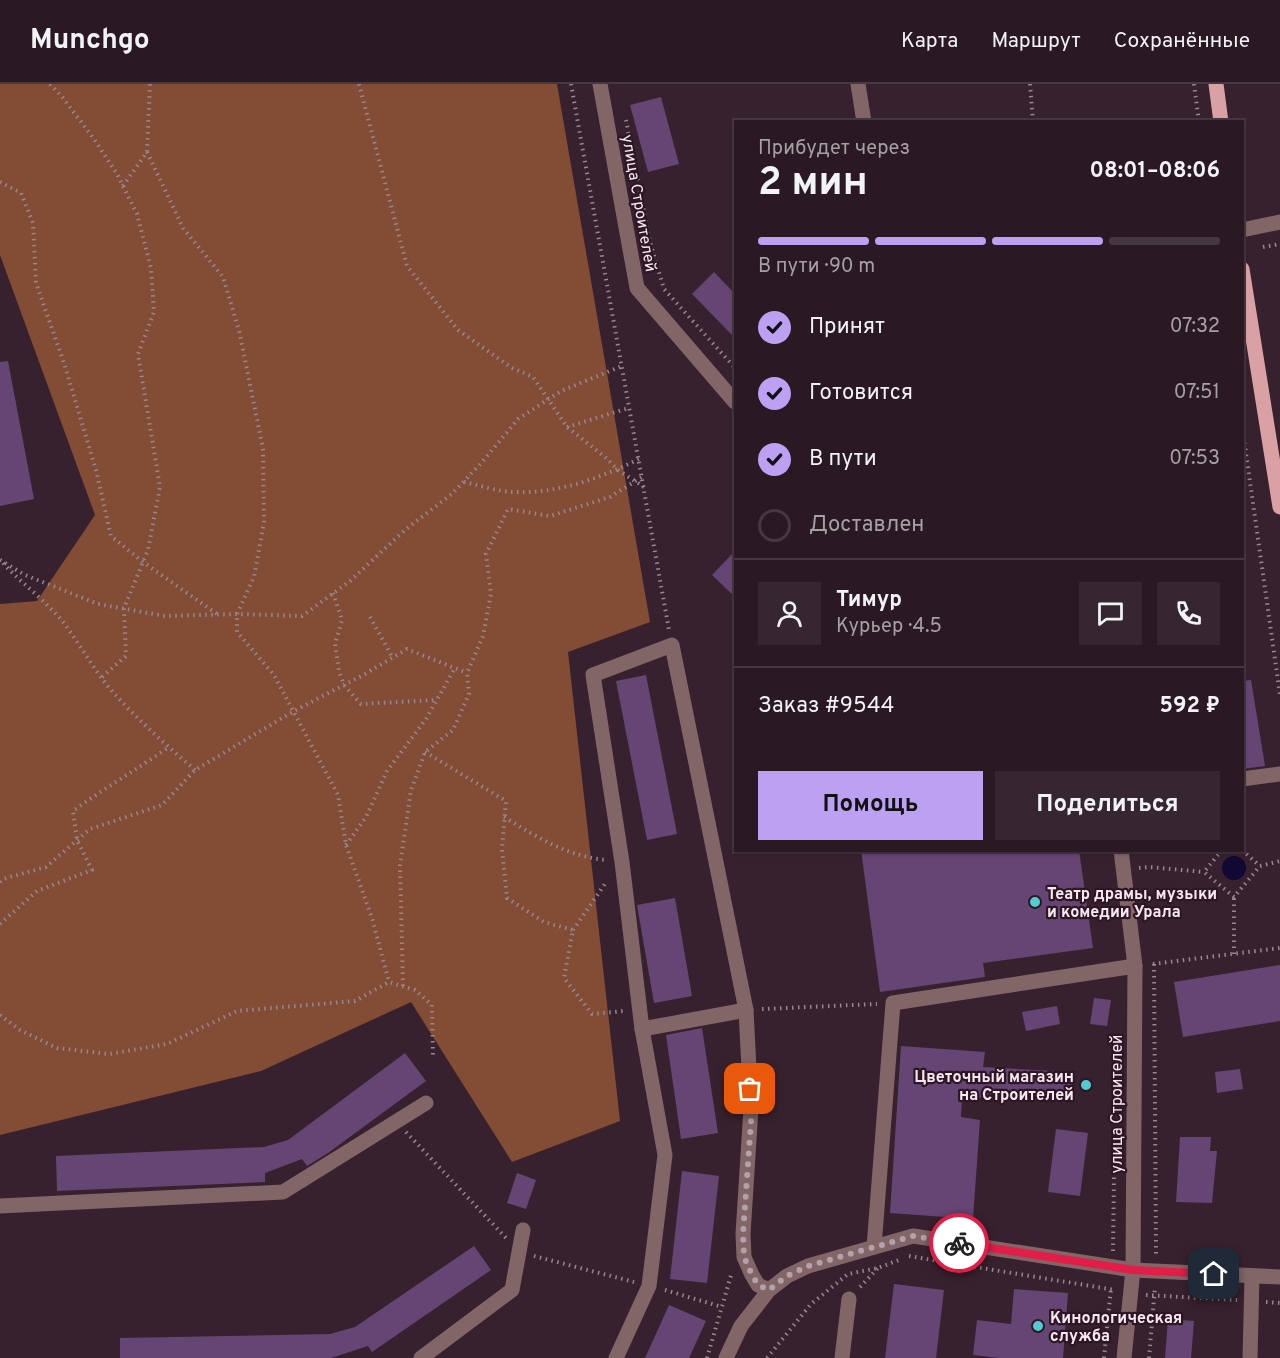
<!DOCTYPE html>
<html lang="ru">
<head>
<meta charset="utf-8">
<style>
	body { margin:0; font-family:Overpass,sans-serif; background:#36262f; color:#f1f3f6; height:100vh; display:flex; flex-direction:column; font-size:22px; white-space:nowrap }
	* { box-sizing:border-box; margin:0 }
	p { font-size:20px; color:#a5a0a5 }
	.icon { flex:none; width:33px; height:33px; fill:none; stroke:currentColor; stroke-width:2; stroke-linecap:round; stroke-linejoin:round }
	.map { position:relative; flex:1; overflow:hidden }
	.sheet { position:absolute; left:734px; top:36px; width:510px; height:732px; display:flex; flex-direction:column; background:#2a1922; border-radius:0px; box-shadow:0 2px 4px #0004,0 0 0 2px #463840 }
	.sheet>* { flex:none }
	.pin { position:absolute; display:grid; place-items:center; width:51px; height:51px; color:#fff; margin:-26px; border-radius:12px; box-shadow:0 3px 9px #0006 }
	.courier { position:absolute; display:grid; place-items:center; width:60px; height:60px; margin:-30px; border:4px solid #e11d48; border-radius:50%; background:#fff; color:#222; box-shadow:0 2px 8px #0007 }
	.overview em { font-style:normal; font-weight:700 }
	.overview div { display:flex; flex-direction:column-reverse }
	.overview { display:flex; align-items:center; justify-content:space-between; height:102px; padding:0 24px }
	h1 { font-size:39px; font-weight:700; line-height:45px }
	.bar { display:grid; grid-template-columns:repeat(4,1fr); gap:9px 6px; align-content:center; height:72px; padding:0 24px }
	.bar i { height:8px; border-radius:4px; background:#463840 }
	.bar .current { background:#bca0f2 }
	.bar p { grid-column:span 4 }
	.line { display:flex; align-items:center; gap:15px; padding:0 24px; border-top:2px solid #463840 }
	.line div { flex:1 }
	.round { display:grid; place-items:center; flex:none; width:63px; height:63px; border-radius:0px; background:#36262f }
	ol { padding:0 24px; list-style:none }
	li { display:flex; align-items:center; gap:18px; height:66px }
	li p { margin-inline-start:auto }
	li .icon { padding:6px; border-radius:50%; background:#bca0f2; color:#111; stroke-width:4 }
	li:last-child { color:#a5a0a5 }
	li i { width:33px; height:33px; border:3px solid #463840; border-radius:50% }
	.action { display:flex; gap:12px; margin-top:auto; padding:12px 24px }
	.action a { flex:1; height:69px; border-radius:0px; background:#bca0f2; color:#111; font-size:24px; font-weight:700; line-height:69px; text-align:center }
	.action a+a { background:#36262f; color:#f1f3f6 }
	header { display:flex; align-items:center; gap:36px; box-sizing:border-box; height:84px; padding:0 30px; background:#2a1922; border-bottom:2px solid #463840 }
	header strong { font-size:28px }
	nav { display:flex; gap:33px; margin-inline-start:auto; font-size:21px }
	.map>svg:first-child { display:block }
</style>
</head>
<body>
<header>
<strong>Munchgo</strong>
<nav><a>Карта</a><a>Маршрут</a><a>Сохранённые</a></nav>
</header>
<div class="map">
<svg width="1280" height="1274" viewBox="0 0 1280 1274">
	<rect width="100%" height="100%" fill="#38212e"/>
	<polygon fill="#824c35" points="0,0 557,0 650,538 568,568 620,1037 512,1078 411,918 261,987 0,1051 0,520 37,517 95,431 0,171"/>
	<circle fill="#120834" cx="1234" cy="784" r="12"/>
	<g fill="#654573">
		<polygon points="661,13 679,80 648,88 630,21"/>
		<polygon points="714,188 735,210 735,254 692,210"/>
		<polygon points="8,277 34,415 0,422 0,278"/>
		<polygon points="735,467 735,513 712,491"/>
		<polygon points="646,591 677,750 647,756 616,597"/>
		<polygon points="1251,596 1265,682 1242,685 1242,597"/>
		<polygon points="861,766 1079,766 1093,864 983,879 985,893 880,908"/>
		<polygon points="675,814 692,912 654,919 637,821"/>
		<polygon points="1280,881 1280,937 1183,953 1174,898"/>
		<polygon points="1094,914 1111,916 1107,942 1090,940"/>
		<polygon points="1057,922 1060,940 1026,947 1022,928"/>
		<polygon points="702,944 718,1049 681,1055 666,951"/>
		<polygon points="901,962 985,968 983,983 1070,988 1074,1009 1025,1008 1025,1015 962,1013 961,1033 980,1036 973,1135 890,1129"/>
		<polygon points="405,969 426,997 328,1069 307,1082 302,1075 265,1089 265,1098 57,1107 56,1072 264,1063 288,1056"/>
		<polygon points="1240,985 1243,1005 1217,1009 1215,988"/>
		<polygon points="1056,1045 1088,1049 1080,1112 1048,1108"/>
		<polygon points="1180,1053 1211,1053 1210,1067 1217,1067 1212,1119 1176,1118"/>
		<polygon points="682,1087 719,1092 707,1199 670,1195"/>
		<polygon points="517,1089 536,1096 526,1125 507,1119"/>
		<polygon points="474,1162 491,1186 372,1268 368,1262 331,1274 120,1274 120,1254 330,1250 355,1243"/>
		<polygon points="894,1200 944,1206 936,1274 885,1274"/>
		<polygon points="1014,1205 1068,1209 1063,1274 1000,1274 973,1271 977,1236 1011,1240"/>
		<polygon points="669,1221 706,1237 689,1274 645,1274"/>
		<polygon points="1168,1235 1194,1237 1191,1274 1165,1274"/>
	</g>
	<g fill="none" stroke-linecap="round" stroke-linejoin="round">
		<g stroke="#998690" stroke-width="4" stroke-dasharray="1.5 4.5" stroke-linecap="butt">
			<polyline points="50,0 63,14 94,55 117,90 137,130 151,184 154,228 138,270 160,403 148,466 124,524 126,572 102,593"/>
			<polyline points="359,0 407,182 458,246 512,284 533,293 567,343 605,373 618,386 644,403"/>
			<polyline points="571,0 669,546"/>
			<polyline points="1030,0 1033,38"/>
			<polyline points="1194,0 1199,38"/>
			<polyline points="626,36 650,158 664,205 735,284"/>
			<polyline points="147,68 183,144 223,193 239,246 263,365 264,438 254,493 237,530 237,548 274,591 338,711 346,761 372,834 389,898"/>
			<polyline points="0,98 21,109 33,139 36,199 65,282 96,386 111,452 143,478 217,530"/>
			<polyline points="123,102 147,68 150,0"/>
			<polyline points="1263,163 1280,160"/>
			<polyline points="1242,341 1280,611"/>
			<polyline points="567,343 629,324"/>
			<path d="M464,398C480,401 498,408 514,408C558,410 600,394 639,375"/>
			<polyline points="0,476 25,491 98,520 165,532 237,530 302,532 350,497 406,445 452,410 483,377 518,335 561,307 622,282"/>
			<path d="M3,479C22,500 45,516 63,538C80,560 93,585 111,606C137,635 166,661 195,686"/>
			<polyline points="333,509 342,536 335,560 339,587 344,601 361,620 437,616"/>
			<polyline points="370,533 393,574"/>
			<polyline points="425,668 506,717 502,765 507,814 544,838 573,846 564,894 592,930 624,927"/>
			<path d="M504,733C537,753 568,773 607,776"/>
			<polyline points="346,761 366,733 387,687 426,635 455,584"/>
			<polyline points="1222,766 1204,788 1234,813 1260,782 1280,777"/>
			<polyline points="1242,766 1260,782"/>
			<polyline points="1139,784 1149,783 1204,788"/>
			<polyline points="0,798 3,795 46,783 90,745 162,721 195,686 294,627 365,590 407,565 467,589"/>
			<path d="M0,840L37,807L92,786L77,756L73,727C105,704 137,685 169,663"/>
			<polyline points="573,846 607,797"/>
			<polyline points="1234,870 1234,813"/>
			<polyline points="1153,880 1280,864"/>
			<polyline points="1154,880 1156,1172"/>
			<polyline points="403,902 400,781 411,706 425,668 453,646 469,610 467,589 483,552 491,510 486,470 508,425 550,432 610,413 642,393"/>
			<polyline points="762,925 877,920"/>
			<polyline points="0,931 20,946 57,964 109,970 167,960 237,927 355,917 389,898 415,906 432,921 433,973"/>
			<polyline points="406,1048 506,1154"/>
			<polyline points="1113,1167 1114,1090"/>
			<polyline points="534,1172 634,1198"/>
			<polyline points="909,1172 1115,1206"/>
			<polyline points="860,1203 878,1184"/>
			<polyline points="665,1206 722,1223"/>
			<polyline points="1146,1211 1237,1216"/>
			<polyline points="1266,1218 1280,1219"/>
			<polyline points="707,1274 732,1188"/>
			<polyline points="767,1274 811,1220 848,1190 878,1184 899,1176"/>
			<polyline points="1104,1274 1111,1204"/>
			<polyline points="1149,1274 1155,1203"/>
		</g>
		<g stroke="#826567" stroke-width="15">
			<polyline points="600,0 637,204 735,318"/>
			<polyline points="858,0 864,38"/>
			<polyline points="1242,146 1280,138"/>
			<polyline points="1242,695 1280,690"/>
			<polyline points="1121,766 1135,882 1133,1186 1124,1274"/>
			<polyline points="642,945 746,926"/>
			<polyline points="0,1122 283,1108 426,1019"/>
			<polyline points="874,1163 893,919 1135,882"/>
			<polyline points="421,1274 512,1206 523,1146"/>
			<polyline points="616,1274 649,1202 665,1071 642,945 622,778 593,591 672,561 746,926 751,1024 743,1150 744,1173 752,1191 758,1201 769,1206"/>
			<polyline points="726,1274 741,1242 769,1206 787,1192 808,1182 913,1152 1133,1186 1280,1193"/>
			<polyline points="842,1274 849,1215"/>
			<polyline points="1250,1274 1252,1192"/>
		</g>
		<g stroke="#daa1a5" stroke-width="15">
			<polyline points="1216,0 1221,38"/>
			<polyline points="1242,185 1280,423"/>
		</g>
	</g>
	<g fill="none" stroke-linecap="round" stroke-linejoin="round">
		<polyline stroke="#b4a2ab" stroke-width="6" stroke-dasharray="0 10.8" points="750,1005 752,1024 743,1150 744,1173 752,1191 758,1201 769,1206 787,1192 808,1182 913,1152 959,1159"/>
		<polyline stroke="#e11d48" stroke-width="8" points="959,1159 1133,1186 1214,1190"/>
	</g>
	<g fill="#52ccd0" stroke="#2d1724" stroke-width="2">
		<circle cx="1035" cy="818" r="6"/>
		<circle cx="1086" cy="1001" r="6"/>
		<circle cx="1038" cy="1242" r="6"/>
	</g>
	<g text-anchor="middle" stroke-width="4.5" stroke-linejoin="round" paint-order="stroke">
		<g font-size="16" fill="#f7e7ef" stroke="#2d1724">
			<text transform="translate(640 119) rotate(80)" y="6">улица Строителей</text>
			<text transform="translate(1116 1020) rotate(-90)" y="6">улица Строителей</text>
		</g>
		<g font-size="16" font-weight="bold" fill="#f7e7ef" stroke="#2d1724" text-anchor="start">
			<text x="1047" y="815">Театр драмы, музыки<tspan x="1047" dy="18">и комедии Урала</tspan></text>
			<text x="1074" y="998" text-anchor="end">Цветочный магазин<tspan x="1074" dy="18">на Строителей</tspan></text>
			<text x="1050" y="1239">Кинологическая<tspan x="1050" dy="18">служба</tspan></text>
		</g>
	</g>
</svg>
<div class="pin" style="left:750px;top:1005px;background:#ea580c"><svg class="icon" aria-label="bag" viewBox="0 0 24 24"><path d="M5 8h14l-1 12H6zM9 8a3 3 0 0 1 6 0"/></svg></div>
<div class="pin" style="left:1214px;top:1190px;background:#1f2937"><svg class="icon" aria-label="home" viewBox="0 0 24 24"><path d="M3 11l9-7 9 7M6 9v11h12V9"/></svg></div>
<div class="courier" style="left:959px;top:1159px"><svg class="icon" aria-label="bike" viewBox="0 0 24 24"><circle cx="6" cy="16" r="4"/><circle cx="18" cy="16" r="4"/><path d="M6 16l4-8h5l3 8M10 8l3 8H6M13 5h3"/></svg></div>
<section class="sheet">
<div class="overview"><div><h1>2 мин</h1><p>Прибудет через</p></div><em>08:01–08:06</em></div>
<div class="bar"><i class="current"></i><i class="current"></i><i class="current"></i><i></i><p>В пути · 90 m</p></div>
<ol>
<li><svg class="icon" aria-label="check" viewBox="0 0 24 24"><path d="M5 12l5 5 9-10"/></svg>Принят<p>07:32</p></li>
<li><svg class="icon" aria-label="check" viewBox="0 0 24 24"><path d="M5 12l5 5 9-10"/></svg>Готовится<p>07:51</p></li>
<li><svg class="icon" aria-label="check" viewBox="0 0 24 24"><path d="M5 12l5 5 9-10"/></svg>В пути<p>07:53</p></li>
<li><i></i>Доставлен</li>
</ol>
<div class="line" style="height:108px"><a class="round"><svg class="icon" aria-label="person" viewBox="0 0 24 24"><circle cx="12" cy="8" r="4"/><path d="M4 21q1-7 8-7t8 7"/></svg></a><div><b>Тимур</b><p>Курьер · 4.5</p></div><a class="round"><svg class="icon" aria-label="chat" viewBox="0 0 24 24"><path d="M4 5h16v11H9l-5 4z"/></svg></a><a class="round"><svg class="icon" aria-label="phone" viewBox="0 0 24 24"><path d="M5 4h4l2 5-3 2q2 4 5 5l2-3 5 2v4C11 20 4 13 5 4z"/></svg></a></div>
<div class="line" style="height:78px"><div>Заказ #9544</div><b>592 ₽</b></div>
<div class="action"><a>Помощь</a><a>Поделиться</a></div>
</section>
</div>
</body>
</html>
